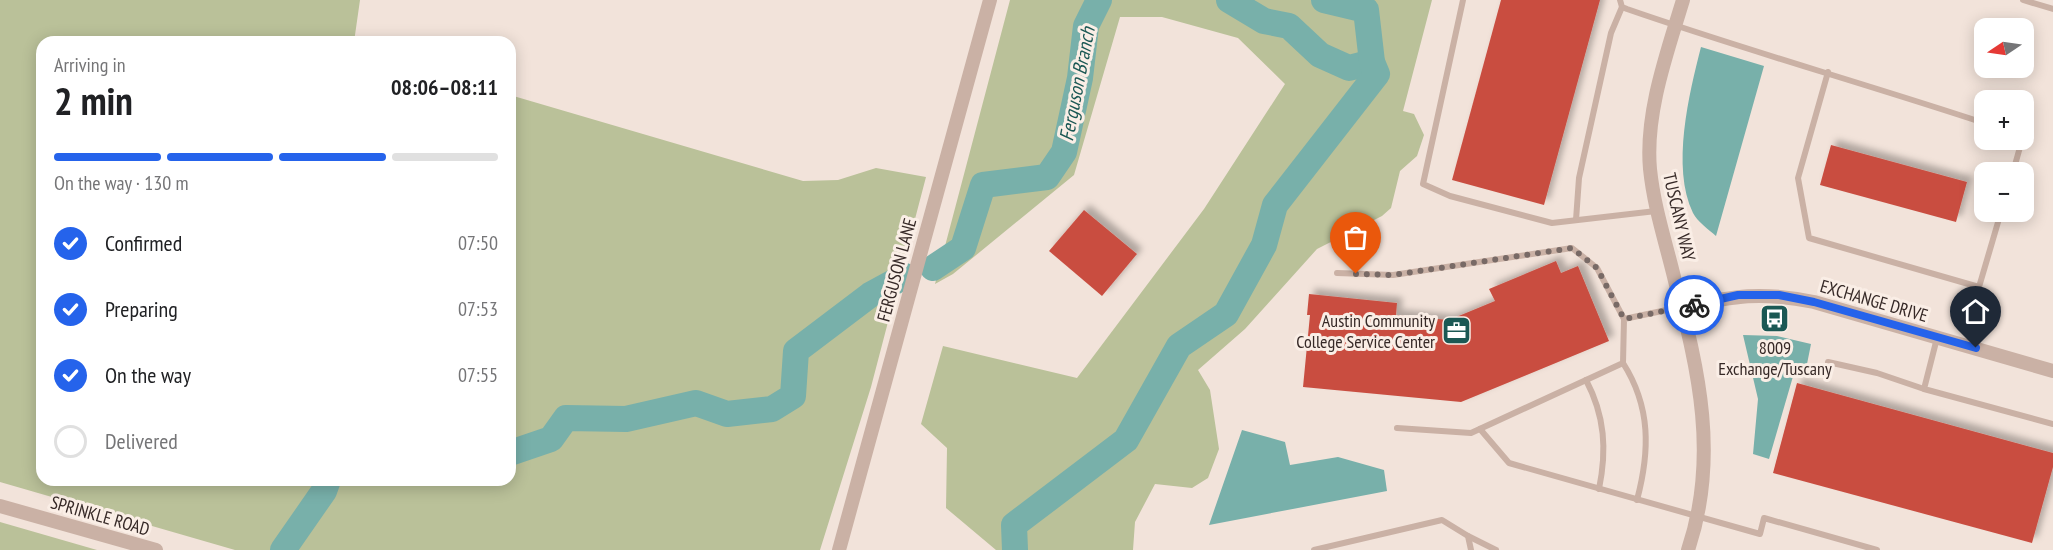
<!DOCTYPE html>
<html lang="en">
<head>
<meta charset="utf-8">
<style>
	body { margin:0; font-family:"PT Sans Narrow",sans-serif; background:#f2f2f2; color:#202124; height:100vh; display:flex; flex-direction:column; font-size:22px; white-space:nowrap }
	* { box-sizing:border-box; margin:0 }
	p { font-size:20px; color:#757577 }
	.icon { flex:none; width:33px; height:33px; fill:none; stroke:currentColor; stroke-width:2; stroke-linecap:round; stroke-linejoin:round }
	.map { position:relative; flex:1; overflow:hidden }
	.side { position:absolute; left:36px; top:36px; width:480px; height:450px; display:flex; flex-direction:column; background:#fff; border-radius:18px; box-shadow:0 3px 15px #0003 }
	.side>* { flex:none }
	.needle { width:39px; rotate:257deg }
	.controls { position:absolute; left:1974px; top:18px; display:grid; gap:12px }
	.controls a { display:grid; place-items:center; width:60px; height:60px; border-radius:12px; background:#fff; box-shadow:0 3px 15px #0003; font-size:30px }
	.pin { position:absolute; display:grid; place-items:center; width:51px; height:51px; color:#fff; margin:-62px -26px; border-radius:50% 50% 50% 0; rotate:-45deg; box-shadow:0 0 6px #0007 }
	.pin .icon { rotate:45deg }
	.courier { position:absolute; display:grid; place-items:center; width:60px; height:60px; margin:-30px; border:4px solid #2563eb; border-radius:50%; background:#fff; color:#222; box-shadow:0 2px 8px #0007 }
	.headline em { font-style:normal; font-weight:700 }
	.headline div { display:flex; flex-direction:column-reverse }
	.headline { display:flex; align-items:center; justify-content:space-between; height:102px; padding:0 18px }
	h1 { font-size:39px; font-weight:700; line-height:45px }
	.bar { display:grid; grid-template-columns:repeat(4,1fr); gap:9px 6px; align-content:center; height:72px; padding:0 18px }
	.bar i { height:8px; border-radius:4px; background:#e0e0e0 }
	.bar .current { background:#2563eb }
	.bar p { grid-column:span 4 }
	ol { padding:0 18px; list-style:none }
	li { display:flex; align-items:center; gap:18px; height:66px }
	li p { margin-inline-start:auto }
	li .icon { padding:6px; border-radius:50%; background:#2563eb; color:#fff; stroke-width:4 }
	li:last-child { color:#757577 }
	li i { width:33px; height:33px; border:3px solid #e0e0e0; border-radius:50% }
	.map>svg:first-child { display:block }
</style>
</head>
<body>
<div class="map">
<svg width="2053" height="550" viewBox="0 0 2053 550">
	<defs>
		<filter id="shadow"><feDropShadow dx="5.5" dy="-5.5" stdDeviation="3" flood-color="#0004"/></filter>
	</defs>
	<rect width="100%" height="100%" fill="#f2e3da"/>
	<g fill="#bac199">
		<polygon points="0,0 360,0 354,42 42,42 42,480 510,480 510,95 803,181 838,180 876,168 926,177 871,387 820,550 235,550 0,482"/>
		<polygon points="1010,0 1432,0 1403,111 1414,114 1424,135 1417,156 1400,171 1391,208 1382,216 1317,249 1245,329 1198,370 1210,390 1219,449 1208,478 1192,488 1155,484 1135,522 1133,550 996,550 946,508 947,448 921,424 943,346 1077,378 1204,209 1285,84 1238,38 1162,17 1120,17 1074,175 953,274 935,284"/>
		<polygon points="0,522 97,550 0,550"/>
	</g>
	<g fill="#78b0aa">
		<path d="M1701,47L1764,66L1716,236C1709,230 1697,221 1693,213C1671,167 1689,94 1701,47Z"/>
		<polygon points="1743,335 1777,336 1811,344 1805,374 1794,373 1769,459 1753,454 1758,399"/>
		<polygon points="1242,430 1285,442 1290,465 1338,457 1384,470 1387,491 1209,525"/>
	</g>
	<g fill="none" stroke-linecap="round" stroke-linejoin="round">
		<g stroke="#78b0aa" stroke-width="26">
			<polyline points="1229,0 1264,21 1289,26 1320,55 1349,68 1372,62"/>
			<polyline points="933,268 963,248 983,185 1047,177 1064,152 1080,78 1086,26 1099,0"/>
			<polyline points="510,453 551,439 566,418 626,419 696,403 727,414 772,409 793,396 796,351 870,295 905,276"/>
			<polyline points="283,550 324,491 328,480"/>
			<polyline points="1015,550 1014,525 1126,440 1179,346 1226,314 1264,245 1275,205 1377,74 1372,62 1366,10 1324,0"/>
		</g>
	</g>
	<g fill="#c94e41" filter="url(#shadow)">
		<polygon points="1501,0 1600,0 1544,205 1452,180"/>
		<polygon points="1831,145 1967,182 1956,222 1820,185"/>
		<polygon points="1084,210 1137,254 1102,296 1049,251"/>
		<polygon points="1556,261 1561,273 1578,266 1609,341 1461,402 1303,387 1310,315 1307,315 1309,294 1397,303 1396,315 1449,320 1495,301 1489,289"/>
		<polygon points="1797,383 2053,453 2053,467 2032,543 1773,473"/>
	</g>
	<g fill="none" stroke-linecap="round" stroke-linejoin="round">
		<g stroke="#cab1a5" stroke-width="6">
			<polyline points="1463,0 1423,184 1450,196 1552,223 1656,211"/>
			<path d="M1620,0L1622,7L1627,9C1745,50 1866,84 1984,123"/>
			<polyline points="2023,0 2053,9"/>
			<polyline points="1828,72 1798,178 1809,238 1979,287 2001,212"/>
			<polyline points="2013,172 2022,140"/>
			<polyline points="1576,220 1579,178 1611,33 1622,7"/>
			<polyline points="1337,273 1393,275 1572,248 1597,268 1624,319"/>
			<polyline points="1937,338 1924,389 2053,424"/>
			<polyline points="1828,362 1877,373 1924,389"/>
			<path d="M1623,363C1651,407 1650,451 1637,500"/>
			<path d="M1586,380C1605,416 1607,450 1599,489"/>
			<polyline points="1397,428 1471,433 1623,363 1624,319 1681,307"/>
			<polyline points="1480,429 1509,463 1760,534 1764,518 1877,550"/>
			<polyline points="1468,536 1496,550"/>
			<polyline points="1314,550 1442,520 1468,536 1471,550"/>
		</g>
		<g stroke="#cab1a5" stroke-width="14">
			<path d="M1683,0C1667,53 1645,113 1650,169C1654,208 1666,243 1675,281C1699,371 1719,458 1688,550"/>
			<path d="M1682,307C1735,296 1760,291 1814,302L2053,371"/>
			<polyline points="0,506 156,550"/>
			<polyline points="839,550 990,0"/>
		</g>
	</g>
	<g fill="none" stroke-linecap="round" stroke-linejoin="round">
		<polyline stroke="#786a66" stroke-width="6" stroke-dasharray="0 10.8" points="1356,274 1393,275 1572,248 1597,268 1624,319 1694,305"/>
		<polyline stroke="#2563eb" stroke-width="8" points="1694,305 1738,295 1779,295 1814,302 1976,348"/>
	</g>
	<defs>
		<symbol id="bus-square" viewBox="-11 -11 22 22"><rect x="-9" y="-9" width="18" height="18" rx="4" fill="#1b5854" stroke="#faeee6"/><path d="M-5-6H5V4H4V6H2V4H-2V6H-4V4H-5ZM-3.5-4V0h7V-4ZM-3.5 1.2v1.5H-2V1.2ZM2 1.2v1.5H3.5V1.2Z" fill="#fff"/></symbol>
		<symbol id="office-square" viewBox="-11 -11 22 22"><rect x="-9" y="-9" width="18" height="18" rx="4" fill="#1b5854" stroke="#faeee6"/><path d="M-6-3h4V-5.5h4V-3h4V5H-6ZM-1-4.5V-3h2v-1.5ZM-6 0V1H6V0Z" fill="#fff"/></symbol>
	</defs>
	<g fill-rule="evenodd">
		<use href="#bus-square" x="1758" y="302" width="33" height="33"/>
		<use href="#office-square" x="1440" y="314" width="33" height="33"/>
	</g>
	<g text-anchor="middle" stroke-width="6" stroke-linejoin="round" paint-order="stroke">
		<g font-size="18" fill="#362927" stroke="#faeee6">
			<text transform="translate(1679 217) rotate(77)" y="6">TUSCANY WAY</text>
			<text transform="translate(897 270) rotate(-75)" y="6">FERGUSON LANE</text>
			<text transform="translate(1874 301) rotate(16)" y="6">EXCHANGE DRIVE</text>
			<text transform="translate(100 516) rotate(16)" y="6">SPRINKLE ROAD</text>
		</g>
		<g font-size="18" fill="#362927" stroke="#faeee6" text-anchor="end">
			<text x="1435" y="327">Austin Community<tspan x="1435" dy="21">College Service Center</tspan></text>
			<text x="1775" y="354" text-anchor="middle">8009<tspan x="1775" dy="21">Exchange/Tuscany</tspan></text>
		</g>
		<g font-size="20" font-style="italic" fill="#1b5854" stroke="#faeee6">
			<text transform="translate(1077 84) rotate(-79)" y="7">Ferguson Branch</text>
		</g>
	</g>
</svg>
<div class="controls">
<a><svg class="needle" viewBox="-14 -14 28 28"><path d="M0-13l5 13h-10z" fill="#e53935"/><path d="M0 13l5-13h-10z" fill="#757577"/></svg></a>
<a>+</a>
<a>−</a>
</div>
<div class="pin" style="left:1356px;top:274px;background:#ea580c"><svg class="icon" aria-label="bag" viewBox="0 0 24 24"><path d="M5 8h14l-1 12H6zM9 8a3 3 0 0 1 6 0"/></svg></div>
<div class="pin" style="left:1976px;top:348px;background:#1f2937"><svg class="icon" aria-label="home" viewBox="0 0 24 24"><path d="M3 11l9-7 9 7M6 9v11h12V9"/></svg></div>
<div class="courier" style="left:1694px;top:305px"><svg class="icon" aria-label="bike" viewBox="0 0 24 24"><circle cx="6" cy="16" r="4"/><circle cx="18" cy="16" r="4"/><path d="M6 16l4-8h5l3 8M10 8l3 8H6M13 5h3"/></svg></div>
<section class="side">
<div class="headline"><div><h1>2 min</h1><p>Arriving in</p></div><em>08:06–08:11</em></div>
<div class="bar"><i class="current"></i><i class="current"></i><i class="current"></i><i></i><p>On the way · 130 m</p></div>
<ol>
<li><svg class="icon" aria-label="check" viewBox="0 0 24 24"><path d="M5 12l5 5 9-10"/></svg>Confirmed<p>07:50</p></li>
<li><svg class="icon" aria-label="check" viewBox="0 0 24 24"><path d="M5 12l5 5 9-10"/></svg>Preparing<p>07:53</p></li>
<li><svg class="icon" aria-label="check" viewBox="0 0 24 24"><path d="M5 12l5 5 9-10"/></svg>On the way<p>07:55</p></li>
<li><i></i>Delivered</li>
</ol>
</section>
</div>
</body>
</html>
